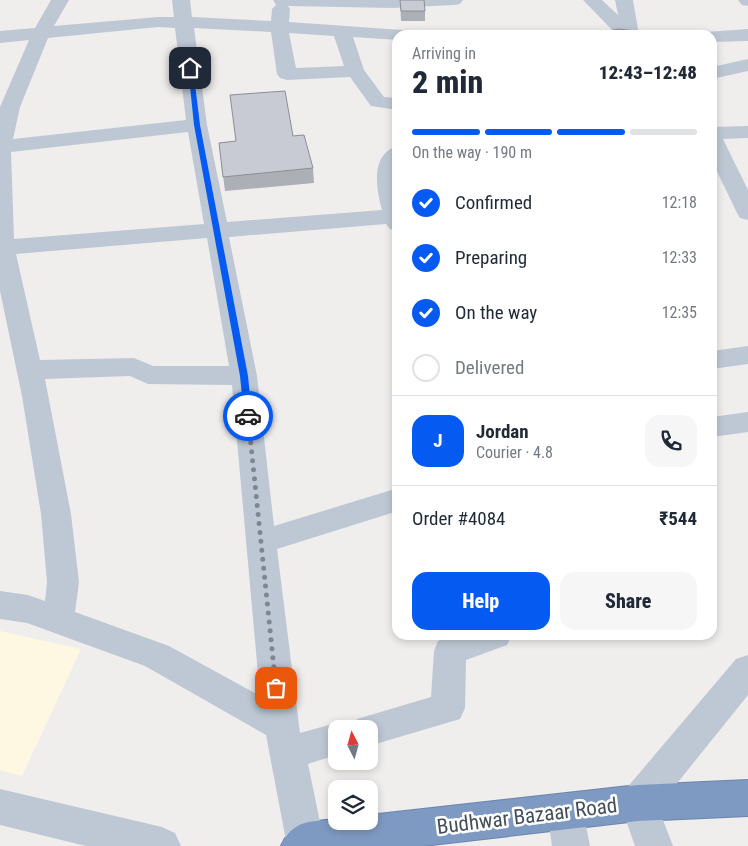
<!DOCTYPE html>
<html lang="en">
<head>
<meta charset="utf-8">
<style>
	body { margin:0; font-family:"Roboto Condensed",sans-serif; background:#f6f6f7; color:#1f2937; height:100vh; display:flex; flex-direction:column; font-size:19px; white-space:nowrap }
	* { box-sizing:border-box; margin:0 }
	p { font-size:16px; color:#747a83 }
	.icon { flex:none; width:28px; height:28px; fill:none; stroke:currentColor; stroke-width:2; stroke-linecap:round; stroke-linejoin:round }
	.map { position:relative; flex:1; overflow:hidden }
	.side { position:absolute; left:392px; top:30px; width:325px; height:610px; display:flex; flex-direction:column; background:#fff; border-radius:15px; box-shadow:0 2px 8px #0003 }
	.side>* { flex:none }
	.needle { width:32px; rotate:354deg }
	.buttons { position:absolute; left:328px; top:720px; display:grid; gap:10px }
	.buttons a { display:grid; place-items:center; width:50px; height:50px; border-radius:10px; background:#fff; box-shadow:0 2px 8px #0003; font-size:25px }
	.pin { position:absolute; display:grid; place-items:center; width:42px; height:42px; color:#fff; margin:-21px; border-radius:10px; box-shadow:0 2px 8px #0006 }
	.courier { position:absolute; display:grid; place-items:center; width:50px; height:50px; margin:-25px; border:4px solid #055bf1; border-radius:50%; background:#fff; color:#222; box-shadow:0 1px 6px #0007 }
	.summary em { font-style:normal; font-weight:800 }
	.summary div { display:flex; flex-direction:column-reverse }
	.summary { display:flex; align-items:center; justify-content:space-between; height:85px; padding:0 20px }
	h1 { font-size:32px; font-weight:800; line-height:38px }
	.bar { display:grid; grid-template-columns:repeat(4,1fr); gap:8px 5px; align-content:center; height:60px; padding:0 20px }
	.bar i { height:6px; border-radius:4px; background:#e0e1e3 }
	.bar .selected { background:#055bf1 }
	.bar p { grid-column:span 4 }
	.line { display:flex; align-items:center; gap:12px; padding:0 20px; border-top:1px solid #e0e1e3 }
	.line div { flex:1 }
	.round { display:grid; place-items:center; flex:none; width:52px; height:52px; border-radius:15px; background:#f6f6f7 }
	ol { padding:0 20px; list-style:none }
	li { display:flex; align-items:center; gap:15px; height:55px }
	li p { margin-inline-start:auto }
	li .icon { padding:5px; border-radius:50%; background:#055bf1; color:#fff; stroke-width:4 }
	li:last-child { color:#747a83 }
	li i { width:28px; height:28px; border:2px solid #e0e1e3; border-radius:50% }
	.action { display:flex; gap:10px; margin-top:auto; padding:10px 20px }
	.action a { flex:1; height:58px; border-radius:15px; background:#055bf1; color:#fff; font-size:20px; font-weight:800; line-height:58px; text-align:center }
	.action a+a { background:#f6f6f7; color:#1f2937 }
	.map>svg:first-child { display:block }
</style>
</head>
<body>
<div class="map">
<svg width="748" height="846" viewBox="0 0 748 846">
	<rect width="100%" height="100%" fill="#f0eded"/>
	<polygon fill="#fef8e3" points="0,631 81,649 22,776 0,770"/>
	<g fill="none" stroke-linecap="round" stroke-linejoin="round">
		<defs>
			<path id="highway" d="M748,780V816L638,821L423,846H281C293,819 310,822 336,819V821H369V815L638,785Z"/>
		</defs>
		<use href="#highway" stroke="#6a85ae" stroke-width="2"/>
		<g fill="#bec8d4" fill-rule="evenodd">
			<path d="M51,0H69L54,26L158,17H174L172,0H190L192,17L271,21L272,9L276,5L273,0H463L460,4L454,5L393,8L288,6L290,9L289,22L417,31L419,35H398V40L353,37L364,70L384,97L398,98V110L371,106L350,77L287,80L280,78L277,74L271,32L194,28L207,125L227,222L382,210C376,189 370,153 398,146V231L390,229L386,224L229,237L257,376L274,526L398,488V511L277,549L300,733L336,723L349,729H336V755L308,764L325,846H287L266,735L145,666L27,623L0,619V591L28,595L45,601L47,582L41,514L22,396L0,291V107L29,40L0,43V31L35,28ZM158,27L175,28L186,120L13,139L20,107L48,38ZM289,33L334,36L344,66L296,68ZM188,132L204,224L14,239L11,152ZM207,238L229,366H153L134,358L40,360L16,254ZM130,376L148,384L232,385L260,696L169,646L75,612L79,582L71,514L45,379Z"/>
			<polygon points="583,0 602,0 618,15 615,0 633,0 639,35 617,35"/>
			<polygon points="738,0 748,0 748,6 742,5"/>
			<polygon points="748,29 748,41 712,42 712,35 703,35 705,32"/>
			<polygon points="748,59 748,71 712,79 712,67"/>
			<polygon points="748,126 748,138 723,139 748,190 748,220 740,218 737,213 712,161 712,127"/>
			<polygon points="748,346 748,364 712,369 712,351"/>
			<polygon points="748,412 748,432 712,437 712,417"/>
			<polygon points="454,635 512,635 507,645 466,660 465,708 460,719 369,746 369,729 352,729 357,719 431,697 434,651 438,641"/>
			<polygon points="748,655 748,695 658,807 673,846 635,846 620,803 625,790 736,659"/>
			<polygon points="0,789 162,827 175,833 181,846 86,846 0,825"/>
			<polygon points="565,793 578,798 583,811 590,846 552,846 547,811 552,798"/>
		</g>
		<use href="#highway" fill="#7f9ac2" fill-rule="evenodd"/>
	</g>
	<g fill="#acafb6">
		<polygon points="400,0 425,11 425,21 401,21"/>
		<polygon points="293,136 313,168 314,183 225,191 219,143"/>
	</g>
	<g fill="#c8cbd4" stroke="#8c8e94">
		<polygon points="400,0 424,0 425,11 401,11"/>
		<polygon points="619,29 633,31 637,35 588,35"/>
		<polygon points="285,91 293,136 304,135 313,168 223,177 219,143 236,141 230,95"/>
	</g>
	<polygon fill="#055bf1" points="188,67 193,68 200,125 248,376 252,416 248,419 244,416 240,376 194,125"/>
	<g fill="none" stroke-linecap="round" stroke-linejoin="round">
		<polyline stroke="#80868f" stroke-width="5" stroke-dasharray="0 9" points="248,416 276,688"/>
	</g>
	<g text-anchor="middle" stroke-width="5" stroke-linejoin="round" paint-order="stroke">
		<g font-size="21" fill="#434f5c" stroke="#fff">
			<text transform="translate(527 816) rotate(-7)" y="7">Budhwar Bazaar Road</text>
		</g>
	</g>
</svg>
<div class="buttons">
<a><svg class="needle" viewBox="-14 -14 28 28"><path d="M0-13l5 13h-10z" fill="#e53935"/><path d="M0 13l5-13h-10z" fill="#747a83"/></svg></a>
<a><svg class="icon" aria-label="layers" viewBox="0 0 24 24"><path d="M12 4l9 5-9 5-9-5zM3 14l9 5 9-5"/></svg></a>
</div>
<div class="pin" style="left:276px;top:688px;background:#ea580c"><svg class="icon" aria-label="bag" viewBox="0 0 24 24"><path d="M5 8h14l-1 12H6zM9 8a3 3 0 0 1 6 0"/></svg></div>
<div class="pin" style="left:190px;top:68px;background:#1f2937"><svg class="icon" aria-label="home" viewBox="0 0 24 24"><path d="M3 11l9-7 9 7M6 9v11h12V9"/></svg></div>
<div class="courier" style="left:248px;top:416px"><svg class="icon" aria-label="car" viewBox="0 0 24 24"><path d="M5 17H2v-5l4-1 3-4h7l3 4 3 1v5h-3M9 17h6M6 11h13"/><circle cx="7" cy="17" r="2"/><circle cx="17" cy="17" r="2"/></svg></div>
<section class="side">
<div class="summary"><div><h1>2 min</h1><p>Arriving in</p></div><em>12:43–12:48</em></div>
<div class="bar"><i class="selected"></i><i class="selected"></i><i class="selected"></i><i></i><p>On the way · 190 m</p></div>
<ol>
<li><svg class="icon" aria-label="check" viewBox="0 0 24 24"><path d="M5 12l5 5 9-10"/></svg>Confirmed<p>12:18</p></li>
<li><svg class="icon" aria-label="check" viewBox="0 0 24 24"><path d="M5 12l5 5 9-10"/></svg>Preparing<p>12:33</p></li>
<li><svg class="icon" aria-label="check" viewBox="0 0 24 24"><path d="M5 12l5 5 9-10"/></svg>On the way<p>12:35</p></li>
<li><i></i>Delivered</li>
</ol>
<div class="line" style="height:90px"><b class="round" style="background:#055bf1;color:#fff">J</b><div><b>Jordan</b><p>Courier · 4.8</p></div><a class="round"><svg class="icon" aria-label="phone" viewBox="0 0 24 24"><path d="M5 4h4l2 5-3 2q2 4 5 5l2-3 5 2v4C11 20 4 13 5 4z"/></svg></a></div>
<div class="line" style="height:65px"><div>Order #4084</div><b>₹544</b></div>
<div class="action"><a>Help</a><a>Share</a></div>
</section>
</div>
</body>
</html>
